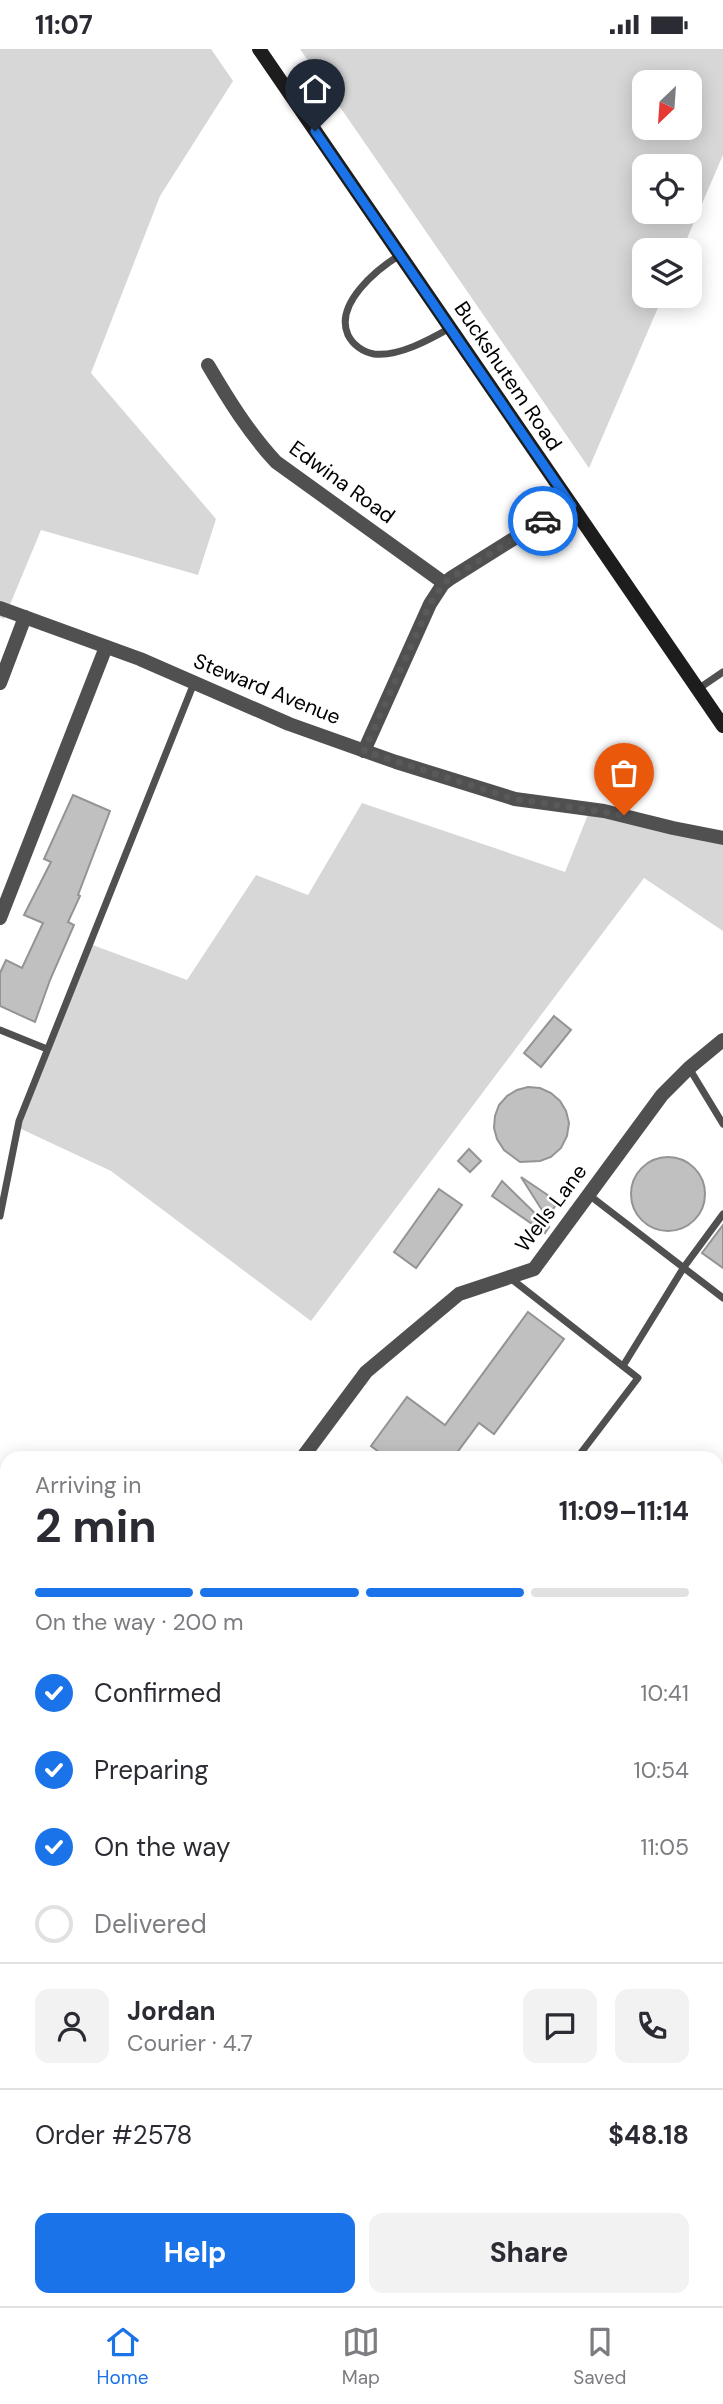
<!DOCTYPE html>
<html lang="en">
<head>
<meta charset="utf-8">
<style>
	body { margin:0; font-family:"DM Sans",sans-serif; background:#f2f2f3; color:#2b2b33; height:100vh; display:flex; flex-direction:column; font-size:26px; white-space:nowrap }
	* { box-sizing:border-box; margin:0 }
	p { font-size:23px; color:#7c7c81 }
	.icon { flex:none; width:38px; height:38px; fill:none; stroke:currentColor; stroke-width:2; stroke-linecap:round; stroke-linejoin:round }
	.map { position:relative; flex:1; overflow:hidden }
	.drawer { position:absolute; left:0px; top:1402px; width:724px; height:856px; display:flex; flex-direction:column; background:#fff; border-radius:21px 21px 0 0; box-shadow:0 4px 18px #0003 }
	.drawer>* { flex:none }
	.needle { width:46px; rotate:205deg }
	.fabs { position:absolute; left:632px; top:21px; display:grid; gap:14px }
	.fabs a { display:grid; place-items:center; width:70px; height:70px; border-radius:14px; background:#fff; box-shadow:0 4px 18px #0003; font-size:35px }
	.pin { position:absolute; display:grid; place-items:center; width:60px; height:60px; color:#fff; margin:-72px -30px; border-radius:50% 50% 50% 0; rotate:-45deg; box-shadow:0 0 7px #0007 }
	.pin .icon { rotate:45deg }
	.courier { position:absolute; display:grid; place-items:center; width:70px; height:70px; margin:-35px; border:5px solid #1a73e8; border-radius:50%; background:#fff; color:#222; box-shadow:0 2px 9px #0007 }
	.head em { font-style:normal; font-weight:700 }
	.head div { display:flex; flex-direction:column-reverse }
	.head { display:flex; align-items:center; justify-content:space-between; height:119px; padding:0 35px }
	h1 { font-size:46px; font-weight:700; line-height:52px }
	.bar { display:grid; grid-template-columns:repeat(4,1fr); gap:10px 7px; align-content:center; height:84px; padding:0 35px }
	.bar i { height:9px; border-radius:5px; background:#e1e1e2 }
	.bar .selected { background:#1a73e8 }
	.bar p { grid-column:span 4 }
	.line { display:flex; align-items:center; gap:18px; padding:0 35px; border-top:2px solid #e1e1e2 }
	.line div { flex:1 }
	.round { display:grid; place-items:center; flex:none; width:74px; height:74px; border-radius:14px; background:#f2f2f3 }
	ol { padding:0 35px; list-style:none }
	li { display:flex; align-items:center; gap:21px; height:77px }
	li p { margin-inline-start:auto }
	li .icon { padding:7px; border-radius:50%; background:#1a73e8; color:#fff; stroke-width:4 }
	li:last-child { color:#7c7c81 }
	li i { width:38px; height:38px; border:4px solid #e1e1e2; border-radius:50% }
	.cta { display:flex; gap:14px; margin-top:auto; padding:14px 35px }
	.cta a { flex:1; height:80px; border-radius:14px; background:#1a73e8; color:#fff; font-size:28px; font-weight:700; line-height:80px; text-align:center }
	.cta a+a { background:#f2f2f3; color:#2b2b33 }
	.status { display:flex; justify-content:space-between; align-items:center; height:49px; padding:0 35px; background:#fff; direction:ltr }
	.status svg { height:19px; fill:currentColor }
	.menu { display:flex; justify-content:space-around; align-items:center; height:98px; border-top:2px solid #e1e1e2; background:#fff; font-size:19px; color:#7c7c81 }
	.menu a { display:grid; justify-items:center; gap:4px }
	.menu .selected { color:#1a73e8 }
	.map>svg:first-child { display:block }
</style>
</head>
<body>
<div class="status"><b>11:07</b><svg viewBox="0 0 49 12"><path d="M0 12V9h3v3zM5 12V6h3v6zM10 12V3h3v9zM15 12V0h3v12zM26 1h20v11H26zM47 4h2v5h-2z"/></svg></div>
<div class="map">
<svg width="723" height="2257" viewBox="0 0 723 2257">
	<rect width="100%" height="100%" fill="#fff"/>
	<g fill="#d7d7d7" fill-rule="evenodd">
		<polygon points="0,0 211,0 233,32 160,147 91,324 216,470 198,526 41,481 4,570 0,568"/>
		<path d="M300,0H723V106L682,201H644V247H663L589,419ZM644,33H690V79H644ZM644,117H690V163H644Z"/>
		<polygon points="362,754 565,823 589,763 723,796 723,882 644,829 311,1272 111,1122 19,1079 90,895 187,931 256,826 308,846"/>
	</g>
	<g fill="#c0c0c0" stroke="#949494" stroke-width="2">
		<polygon points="73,746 110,762 78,846 80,847 68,873 74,876 50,931 35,973 0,957 0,924 6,911 22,919 43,874 24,866 51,813 44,810"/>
		<polygon points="554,967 571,981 541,1018 524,1004"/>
		<polygon points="528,1038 540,1039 551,1044 560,1052 566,1062 569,1074 567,1087 561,1099 551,1108 540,1112 520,1113 504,1101 497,1090 494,1079 495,1067 499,1056 507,1047 517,1041"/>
		<polygon points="469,1100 481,1112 470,1123 458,1112"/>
		<circle cx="668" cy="1145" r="37"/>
		<polygon points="521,1128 558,1153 547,1169"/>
		<polygon points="502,1132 549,1178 545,1184 492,1147"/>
		<polygon points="439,1140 462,1156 416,1219 394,1203"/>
		<polygon points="723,1176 723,1219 702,1204"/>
		<polygon points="528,1263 564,1290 494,1385 479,1374 453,1409 387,1409 371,1397 407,1348 445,1376"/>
	</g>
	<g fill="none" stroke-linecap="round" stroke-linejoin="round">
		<defs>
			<g id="highway">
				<polyline points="0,1481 7,1487"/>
				<polyline points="718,2040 723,2045"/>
			</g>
		</defs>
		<use href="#highway" stroke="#dbdbdb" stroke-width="24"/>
		<g stroke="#505050" stroke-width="7">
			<path d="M400,206C377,220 334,255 348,286C353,296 363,303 374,305C398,308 429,291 450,279"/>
			<polyline points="698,640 723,623"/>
			<polyline points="0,981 47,1000"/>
			<polyline points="689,1019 723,1075"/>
			<polyline points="589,1146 723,1249"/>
			<polyline points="0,1167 19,1072 194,634"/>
			<polyline points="509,1228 638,1329 577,1409"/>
			<polyline points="623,1317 684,1218 723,1165"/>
			<polyline points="0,1567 5,1561 7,1562"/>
			<polyline points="0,1613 7,1619"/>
			<polyline points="0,1714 7,1705"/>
			<polyline points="0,1768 7,1771"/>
		</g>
		<g stroke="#505050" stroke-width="14">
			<path d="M208,316C228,350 249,384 276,413L444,534"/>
			<polyline points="0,559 140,610 289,675 396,713 515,750 604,762 673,779 723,789"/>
			<polyline points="0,634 25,568"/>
			<polyline points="364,702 430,555 443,535 451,529 534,477 572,457"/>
			<polyline points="0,869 106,598"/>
			<polyline points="302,1409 366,1323 459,1245 534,1220 662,1046 689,1019 723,991"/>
		</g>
		<polyline stroke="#1d1d1d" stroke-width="14" points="259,0 723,677"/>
		<use href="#highway" stroke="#000" stroke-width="21"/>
	</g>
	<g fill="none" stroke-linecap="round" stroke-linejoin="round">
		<polyline stroke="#595959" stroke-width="7" stroke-dasharray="0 12.6" points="543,472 451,529 443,535 430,555 364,702 514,750 624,766"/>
		<polyline stroke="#1a73e8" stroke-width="9" points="315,82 572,457 543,472"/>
	</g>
	<g text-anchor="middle" stroke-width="5" stroke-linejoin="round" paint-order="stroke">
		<g font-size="21" fill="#000" stroke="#fff">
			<text transform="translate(508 327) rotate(56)" y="7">Buckshutem Road</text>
			<text transform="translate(342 433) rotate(36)" y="7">Edwina Road</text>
			<text transform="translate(267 640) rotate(22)" y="7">Steward Avenue</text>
			<text transform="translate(551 1159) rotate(-53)" y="7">Wells Lane</text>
		</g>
	</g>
</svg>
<div class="fabs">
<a><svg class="needle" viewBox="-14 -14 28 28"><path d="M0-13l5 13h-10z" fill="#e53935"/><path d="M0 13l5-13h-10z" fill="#7c7c81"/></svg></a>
<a><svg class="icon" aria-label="locate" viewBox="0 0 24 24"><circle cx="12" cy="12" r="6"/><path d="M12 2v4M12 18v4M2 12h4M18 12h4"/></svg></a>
<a><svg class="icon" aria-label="layers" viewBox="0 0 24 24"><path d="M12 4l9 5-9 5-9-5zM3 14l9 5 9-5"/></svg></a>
</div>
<div class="pin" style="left:624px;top:766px;background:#ea580c"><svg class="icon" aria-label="bag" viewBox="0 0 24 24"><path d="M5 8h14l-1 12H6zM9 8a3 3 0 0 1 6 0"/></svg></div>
<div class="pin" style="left:315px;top:82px;background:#1f2937"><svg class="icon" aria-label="home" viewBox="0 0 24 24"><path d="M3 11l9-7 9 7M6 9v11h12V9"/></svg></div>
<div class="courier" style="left:543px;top:472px"><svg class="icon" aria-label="car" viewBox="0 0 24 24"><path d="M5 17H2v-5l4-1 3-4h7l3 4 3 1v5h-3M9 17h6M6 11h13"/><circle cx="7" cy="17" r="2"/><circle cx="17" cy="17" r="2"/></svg></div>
<section class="drawer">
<div class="head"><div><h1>2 min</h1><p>Arriving in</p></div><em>11:09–11:14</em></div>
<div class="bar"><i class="selected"></i><i class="selected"></i><i class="selected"></i><i></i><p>On the way · 200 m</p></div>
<ol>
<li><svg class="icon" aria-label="check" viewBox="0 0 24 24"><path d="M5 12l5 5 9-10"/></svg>Confirmed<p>10:41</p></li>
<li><svg class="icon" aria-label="check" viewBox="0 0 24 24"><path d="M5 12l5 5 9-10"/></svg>Preparing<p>10:54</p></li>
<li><svg class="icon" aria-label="check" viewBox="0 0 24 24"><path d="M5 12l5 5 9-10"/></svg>On the way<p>11:05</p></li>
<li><i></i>Delivered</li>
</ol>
<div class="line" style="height:126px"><a class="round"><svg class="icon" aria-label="person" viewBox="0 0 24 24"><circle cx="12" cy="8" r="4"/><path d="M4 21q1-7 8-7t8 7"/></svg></a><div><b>Jordan</b><p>Courier · 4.7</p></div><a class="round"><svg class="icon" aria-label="chat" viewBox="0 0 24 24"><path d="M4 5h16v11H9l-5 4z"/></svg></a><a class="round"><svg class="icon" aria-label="phone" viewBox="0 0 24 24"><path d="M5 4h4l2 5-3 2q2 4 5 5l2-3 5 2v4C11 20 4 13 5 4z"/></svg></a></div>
<div class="line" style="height:91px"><div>Order #2578</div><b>$48.18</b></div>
<div class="cta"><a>Help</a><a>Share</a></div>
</section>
</div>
<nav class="menu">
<a class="selected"><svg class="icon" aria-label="home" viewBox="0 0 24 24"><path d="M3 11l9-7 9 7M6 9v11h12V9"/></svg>Home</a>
<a><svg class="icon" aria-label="map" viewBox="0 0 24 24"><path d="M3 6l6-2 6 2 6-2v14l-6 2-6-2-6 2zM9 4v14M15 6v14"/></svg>Map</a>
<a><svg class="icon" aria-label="saved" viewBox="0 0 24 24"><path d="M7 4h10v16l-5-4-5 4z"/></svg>Saved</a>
</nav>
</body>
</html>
